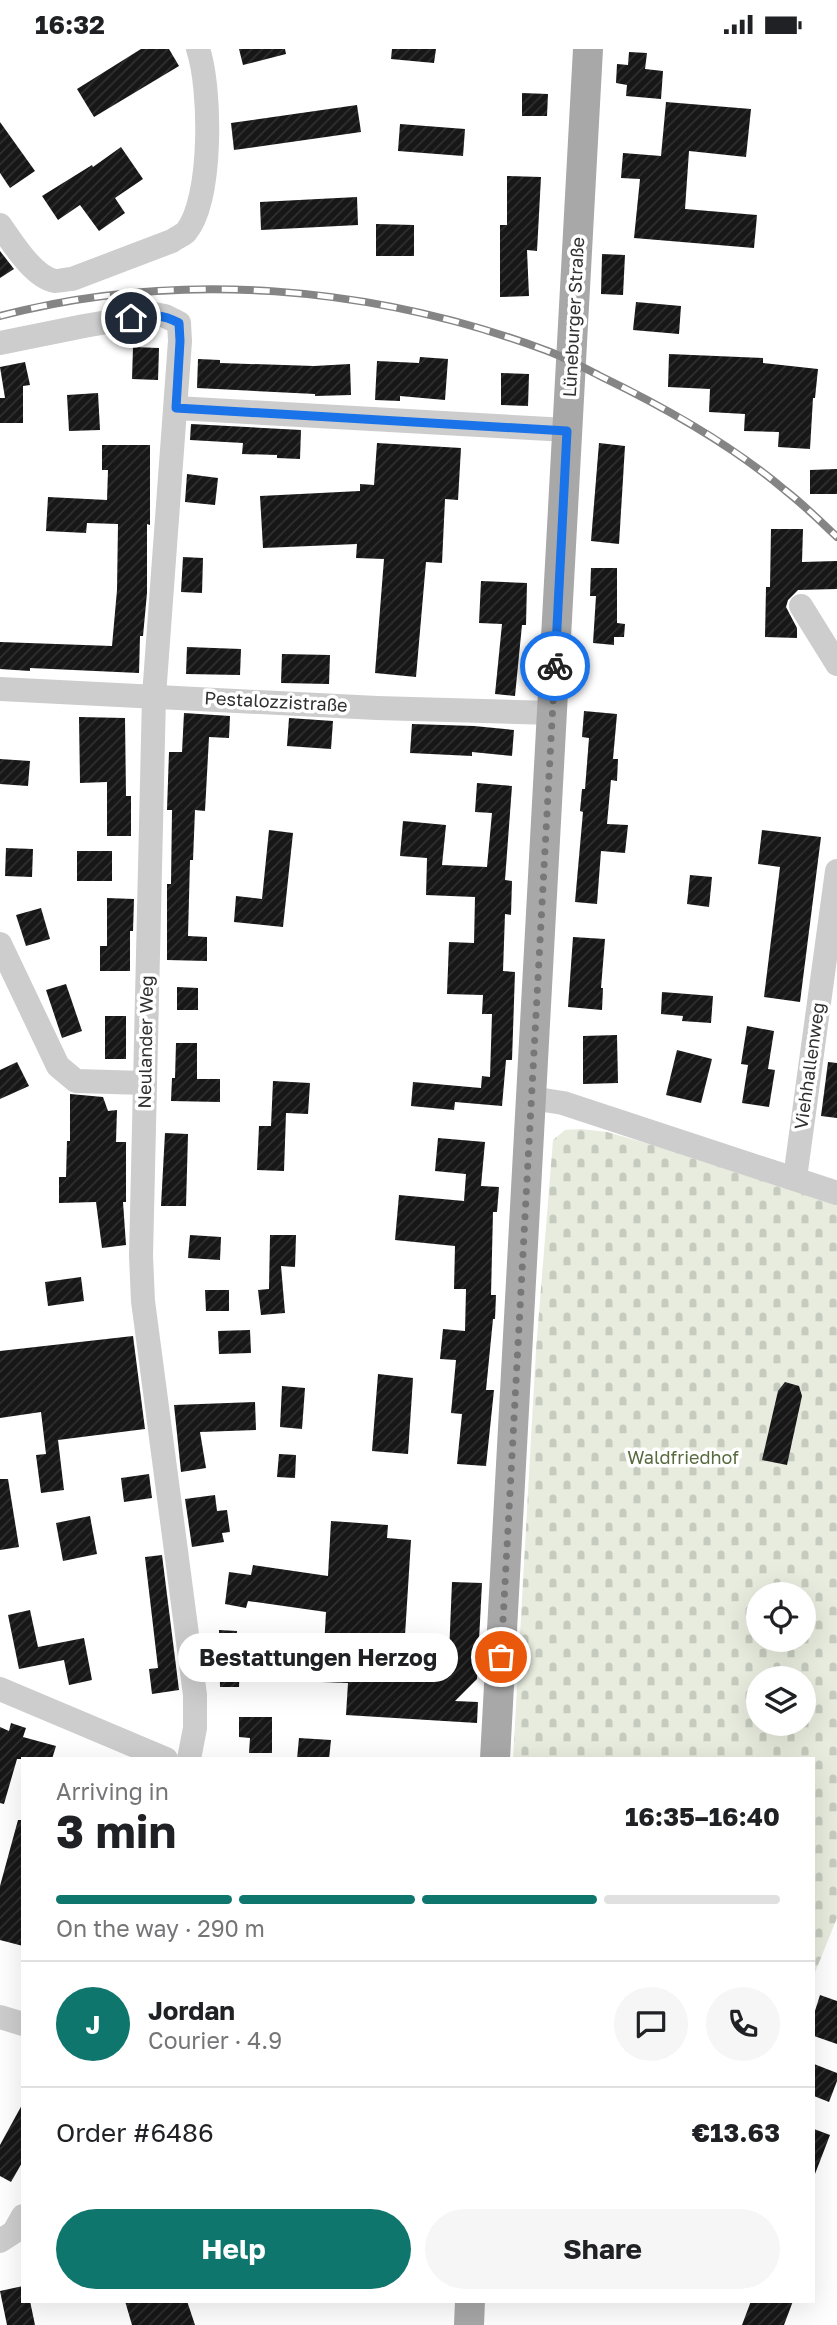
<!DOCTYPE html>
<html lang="en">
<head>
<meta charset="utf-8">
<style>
	body { margin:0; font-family:"Golos Text",sans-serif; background:#f6f6f6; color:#202124; height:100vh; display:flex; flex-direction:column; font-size:26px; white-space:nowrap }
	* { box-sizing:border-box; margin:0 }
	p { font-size:23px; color:#757577 }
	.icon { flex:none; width:38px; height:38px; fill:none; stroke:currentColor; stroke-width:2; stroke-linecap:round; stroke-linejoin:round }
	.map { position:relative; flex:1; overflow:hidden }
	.sheet { position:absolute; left:21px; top:1708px; width:794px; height:546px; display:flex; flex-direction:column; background:#fff; border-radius:0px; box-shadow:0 7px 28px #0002 }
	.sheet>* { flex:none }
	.buttons { position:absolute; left:746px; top:1533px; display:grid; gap:14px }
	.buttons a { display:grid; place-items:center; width:70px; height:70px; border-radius:50%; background:#fff; box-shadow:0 7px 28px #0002; font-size:35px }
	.pin { position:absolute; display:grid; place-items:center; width:60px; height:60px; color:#fff; margin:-30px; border:4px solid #fff; border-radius:50%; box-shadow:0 2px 7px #0007 }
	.courier { position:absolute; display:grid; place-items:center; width:70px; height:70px; margin:-35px; border:5px solid #1a73e8; border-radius:50%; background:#fff; color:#222; box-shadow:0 2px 9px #0007 }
	.bubble { position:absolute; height:49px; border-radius:24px; background:#fff; box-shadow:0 7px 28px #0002; font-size:23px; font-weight:700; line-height:49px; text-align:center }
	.headline em { font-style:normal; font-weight:700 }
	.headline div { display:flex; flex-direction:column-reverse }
	.headline { display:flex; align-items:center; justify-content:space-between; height:119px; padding:0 35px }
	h1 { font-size:46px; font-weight:700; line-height:52px }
	.bar { display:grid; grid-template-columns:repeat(4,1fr); gap:10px 7px; align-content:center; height:84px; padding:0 35px }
	.bar i { height:9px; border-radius:5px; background:#e0e0e0 }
	.bar .selected { background:#0f766e }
	.bar p { grid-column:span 4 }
	.line { display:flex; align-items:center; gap:18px; padding:0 35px; border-top:2px solid #e0e0e0 }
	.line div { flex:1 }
	.round { display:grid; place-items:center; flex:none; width:74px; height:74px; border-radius:37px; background:#f6f6f6 }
	.action { display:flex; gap:14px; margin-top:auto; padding:14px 35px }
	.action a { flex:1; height:80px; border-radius:42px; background:#0f766e; color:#fff; font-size:28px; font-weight:700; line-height:80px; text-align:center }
	.action a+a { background:#f6f6f6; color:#202124 }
	.status { display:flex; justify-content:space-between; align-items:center; height:49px; padding:0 35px; background:#fff; direction:ltr }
	.status svg { height:19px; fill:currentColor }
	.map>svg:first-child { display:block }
</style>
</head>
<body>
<div class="status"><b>16:32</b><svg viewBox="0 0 49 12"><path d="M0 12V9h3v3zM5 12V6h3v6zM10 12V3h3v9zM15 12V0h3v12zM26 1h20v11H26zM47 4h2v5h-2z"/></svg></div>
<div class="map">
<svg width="837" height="2276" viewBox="0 0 837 2276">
	<defs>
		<pattern id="cemetery-stones" width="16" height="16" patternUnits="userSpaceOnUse" patternTransform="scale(1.75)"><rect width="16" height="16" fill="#e7ecde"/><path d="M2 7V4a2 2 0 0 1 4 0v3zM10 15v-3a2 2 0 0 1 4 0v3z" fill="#c6cbbf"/></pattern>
		<pattern id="building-hatch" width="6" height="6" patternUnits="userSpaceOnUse" patternTransform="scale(1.75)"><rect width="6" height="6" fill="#171717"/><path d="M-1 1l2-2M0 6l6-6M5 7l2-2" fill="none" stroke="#303030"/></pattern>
	</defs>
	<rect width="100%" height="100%" fill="#fff"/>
	<path fill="url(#cemetery-stones)" fill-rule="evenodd" d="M581,1080L607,1083L796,1137L837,1154V1869L814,1926V1710H513L536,1301L553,1091L565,1081ZM758,1545H803V1591H758ZM758,1629H803V1675H758Z"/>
	<g fill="url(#building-hatch)">
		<polygon points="141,0 169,0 179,17 94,68 77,40"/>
		<polygon points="239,0 285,0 286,5 243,16"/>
		<polygon points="392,0 436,0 434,14 391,10"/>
		<polygon points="629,3 647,4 645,20 663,22 661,50 626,47 627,36 616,34 617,15 628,16"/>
		<polygon points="522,44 548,45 547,67 522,67"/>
		<polygon points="666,53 751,60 746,108 689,102 685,160 757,166 754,199 634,189 640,130 621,129 623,104 661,107"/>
		<polygon points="357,56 361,83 234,101 231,74"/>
		<polygon points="0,73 35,122 10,139 0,124"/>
		<polygon points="400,75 465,80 463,107 398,102"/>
		<polygon points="121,98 143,130 115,149 125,164 99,182 80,156 58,171 42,147 92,116 93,118"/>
		<polygon points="507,127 541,128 537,202 527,201 529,247 500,248 500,176 507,176"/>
		<polygon points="357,148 358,176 261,181 260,153"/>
		<polygon points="376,175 414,176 414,207 376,207"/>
		<polygon points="0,202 14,220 0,229"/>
		<polygon points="602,205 625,206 623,246 601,245"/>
		<polygon points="636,253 681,257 679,285 633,281"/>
		<polygon points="133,298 159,299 158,331 132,330"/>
		<polygon points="669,305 763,309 763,314 818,320 815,349 813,349 810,400 778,398 779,383 744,382 745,365 709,363 710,340 668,338"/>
		<polygon points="420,308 448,310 445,351 400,347 400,352 375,351 377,312 419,314"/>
		<polygon points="198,310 220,311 220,314 314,317 350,315 351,346 315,347 315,345 197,339"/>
		<polygon points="25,313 30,336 23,337 23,374 0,374 0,349 5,349 0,318"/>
		<polygon points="501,324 529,325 528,357 501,356"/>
		<polygon points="98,344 100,381 69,382 67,346"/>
		<polygon points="191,375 301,381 300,410 277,409 277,406 242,405 243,394 190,391"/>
		<polygon points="377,394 461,399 458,451 445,450 442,514 426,513 416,628 375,624 384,510 356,509 357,495 263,499 260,447 360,442 360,435 374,436"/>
		<polygon points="599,394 625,397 619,495 591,492"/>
		<polygon points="102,396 150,396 150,476 147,475 147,544 143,587 140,587 139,624 30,619 30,622 0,620 0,593 112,597 117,541 118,475 87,474 86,484 46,482 48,448 107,451 108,421 102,421"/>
		<polygon points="837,420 837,445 810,445 810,421"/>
		<polygon points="187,425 218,429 215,456 185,453"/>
		<polygon points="771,480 803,480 802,513 837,512 837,540 798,541 788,551 786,558 797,579 797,589 765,588 766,538 770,538"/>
		<polygon points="183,508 203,509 202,544 181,543"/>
		<polygon points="591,519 617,519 617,574 625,575 624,588 614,588 614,596 593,594 596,547 590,547"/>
		<polygon points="481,532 527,534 526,576 522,576 515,647 495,645 502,575 479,574"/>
		<polygon points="187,598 241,600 240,626 186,625"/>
		<polygon points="282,605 330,606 329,635 281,634"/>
		<polygon points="584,662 617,665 613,710 618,710 617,732 611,731 607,775 628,776 625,804 601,802 597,855 575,853 583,763 580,762 582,740 585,740 589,689 582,688"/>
		<polygon points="184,664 230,667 229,689 209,688 205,762 195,761 193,811 190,811 188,887 207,888 207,912 167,911 167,835 171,835 172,761 167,761 169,703 182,703"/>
		<polygon points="79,668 125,669 126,747 131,747 131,787 107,787 107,733 80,734"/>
		<polygon points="289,669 333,672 331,700 287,697"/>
		<polygon points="412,675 474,677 514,681 512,707 472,703 472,707 410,704"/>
		<polygon points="0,710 30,712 28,737 0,735"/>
		<polygon points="477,734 512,737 505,831 512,832 511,866 505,865 503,922 515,923 512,1011 506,1011 502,1057 455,1053 454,1061 411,1057 413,1033 481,1039 482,1027 490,1028 492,965 482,965 483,946 447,945 449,893 474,894 475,848 426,846 427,809 400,807 403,772 446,776 442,816 487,818 492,764 475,763"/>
		<polygon points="269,781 293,784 283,878 234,873 236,847 262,850"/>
		<polygon points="762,781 821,788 800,953 764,948 780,818 758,815"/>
		<polygon points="6,799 33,800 32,828 5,827"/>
		<rect x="77" y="802" width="35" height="30"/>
		<polygon points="690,826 712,828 709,858 687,855"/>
		<polygon points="107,849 134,850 133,882 130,882 130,922 100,922 100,897 107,897"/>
		<polygon points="41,859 50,890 26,897 16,866"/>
		<polygon points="573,888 605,890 601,939 603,939 602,961 568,958"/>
		<polygon points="66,935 82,982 62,989 46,941"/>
		<polygon points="177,938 198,939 198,961 177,961"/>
		<polygon points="662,943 713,947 711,974 682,972 683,967 661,965"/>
		<rect x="105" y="967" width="21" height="43"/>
		<polygon points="747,977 774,982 768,1020 775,1021 769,1058 742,1054 748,1016 741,1015"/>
		<polygon points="617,986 618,1034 583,1035 583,987"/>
		<polygon points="176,994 197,994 197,1030 220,1030 220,1053 171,1052 172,1029 175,1029"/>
		<polygon points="677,1001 712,1010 701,1054 666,1046"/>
		<polygon points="17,1013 29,1037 0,1050 0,1021"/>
		<polygon points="828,1013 837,1014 837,1069 821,1067"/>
		<polygon points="273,1032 310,1034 308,1065 286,1064 284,1122 257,1121 259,1077 271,1077"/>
		<polygon points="70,1045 103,1048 108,1062 117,1061 116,1093 126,1093 126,1153 123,1153 126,1196 102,1199 96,1153 59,1154 59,1128 66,1128 67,1092 70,1092"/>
		<polygon points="165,1084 188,1085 186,1157 161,1157"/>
		<polygon points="438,1089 485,1093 481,1137 499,1138 497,1163 493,1163 491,1246 496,1246 495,1270 493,1270 486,1341 494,1341 486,1417 457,1415 462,1365 451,1364 456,1311 440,1310 443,1280 465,1282 466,1240 454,1240 455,1197 395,1191 399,1146 464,1152 466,1125 435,1122"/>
		<polygon points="190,1186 221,1188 220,1211 188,1209"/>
		<polygon points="270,1186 296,1186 295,1218 281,1217 285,1264 261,1266 258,1241 269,1240"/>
		<polygon points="81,1228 84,1252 48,1257 45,1233"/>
		<polygon points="205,1241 229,1241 229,1262 206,1262"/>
		<polygon points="250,1281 251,1304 219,1305 218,1282"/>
		<polygon points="133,1287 145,1380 58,1391 64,1441 41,1444 36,1406 46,1405 41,1363 0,1369 0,1302"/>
		<polygon points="378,1325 413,1329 408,1405 372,1402"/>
		<polygon points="785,1333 799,1337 802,1347 787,1416 762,1411 778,1342"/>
		<polygon points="282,1337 305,1339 302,1380 280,1378"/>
		<polygon points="255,1353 256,1381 200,1383 206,1419 181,1423 174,1356"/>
		<polygon points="279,1405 296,1406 295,1429 277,1428"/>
		<polygon points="149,1425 152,1449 124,1453 121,1429"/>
		<polygon points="0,1430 8,1430 19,1498 0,1501"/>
		<polygon points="215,1446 217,1462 227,1461 230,1483 222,1484 224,1493 192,1498 185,1450"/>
		<polygon points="90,1467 97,1505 63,1512 56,1474"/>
		<polygon points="331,1472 388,1476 387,1489 411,1491 404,1602 449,1605 452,1533 482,1534 477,1630 455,1652 478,1653 477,1674 346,1666 348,1634 322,1633 326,1563 248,1552 246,1559 225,1555 229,1523 251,1526 253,1516 328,1527"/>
		<polygon points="162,1506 179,1641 152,1645 149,1620 158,1619 145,1508"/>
		<polygon points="30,1561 38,1598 84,1589 92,1631 69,1636 64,1611 19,1620 8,1566"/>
		<polygon points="219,1581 237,1582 235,1611 240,1611 239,1638 220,1638"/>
		<polygon points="239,1668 272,1668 272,1704 249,1704 250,1689 239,1688"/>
		<polygon points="11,1674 26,1679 23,1688 56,1697 52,1710 17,1710 4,1755 0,1754 0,1678 9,1682"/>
		<polygon points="299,1689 331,1691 329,1710 297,1710"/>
		<polygon points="18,1771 23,1771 23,1897 0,1891 0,1837"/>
		<polygon points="820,1946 837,1952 837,1995 814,1987 814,1965"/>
		<polygon points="814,2015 837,2024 837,2032 829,2053 814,2047"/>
		<polygon points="23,2054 23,2112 11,2133 0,2127 0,2096"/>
		<polygon points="814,2080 830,2086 815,2125 814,2125"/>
		<polygon points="23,2237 23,2252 30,2252 35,2276 7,2276 0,2242"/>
		<polygon points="125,2252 187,2252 195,2276 132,2276"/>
		<polygon points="751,2252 793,2252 784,2276 742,2276"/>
	</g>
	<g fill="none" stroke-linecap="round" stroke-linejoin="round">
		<g stroke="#cdcdcd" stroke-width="24">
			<path d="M0,176C12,193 33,228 55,232C60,232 67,230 72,230L172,192C176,189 183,186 186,183C213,150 211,38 198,0"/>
			<polyline points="0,294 84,277 154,265 165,267 179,274 180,292 154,647 141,1207 143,1252 195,1646 195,1679 189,1710"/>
			<polyline points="176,359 567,381"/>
			<polyline points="801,557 837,615"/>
			<polyline points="0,640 377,659 552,664"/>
			<polyline points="0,895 58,1017 76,1032 145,1034"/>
			<polyline points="531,1049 563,1054 837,1144"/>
			<polyline points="795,1129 837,822"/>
			<polyline points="0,1640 166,1710"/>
			<polyline points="0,1968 23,1975"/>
			<polyline points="0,2192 14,2183 23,2167"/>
		</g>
		<g stroke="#a8a8a8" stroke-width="30">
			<polyline points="495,1710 588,0"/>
			<polyline points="469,2276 470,2252"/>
		</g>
		<defs>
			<path id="rail" d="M0,267C178,220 373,237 545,301C565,308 584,319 602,328C666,359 732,396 786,442C804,456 820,472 837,488"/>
		</defs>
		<use href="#rail" stroke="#858585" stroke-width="8"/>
		<use href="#rail" stroke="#fff" stroke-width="5" stroke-dasharray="16" stroke-linecap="butt"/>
	</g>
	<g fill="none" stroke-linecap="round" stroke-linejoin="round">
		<polyline stroke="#787878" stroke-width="7" stroke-dasharray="0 12.6" points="501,1608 555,617"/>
		<path stroke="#1a73e8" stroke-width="9" d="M131,269C150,266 161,264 179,274L180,292L176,359L567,382L555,617"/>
	</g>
	<g text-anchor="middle" stroke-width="7" stroke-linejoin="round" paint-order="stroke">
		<g font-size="18" fill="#303030" stroke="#fff">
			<text transform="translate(574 268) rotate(-87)" y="6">Lüneburger Straße</text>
			<text transform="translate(276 653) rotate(3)" y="6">Pestalozzistraße</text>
			<text transform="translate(146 993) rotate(-89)" y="6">Neulander Weg</text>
			<text transform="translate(810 1017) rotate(-82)" y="6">Viehhallenweg</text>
		</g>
		<g font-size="18" fill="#586a3e" stroke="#fff">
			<text x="683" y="1415">Waldfriedhof</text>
		</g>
	</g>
</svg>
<div class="buttons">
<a><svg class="icon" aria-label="locate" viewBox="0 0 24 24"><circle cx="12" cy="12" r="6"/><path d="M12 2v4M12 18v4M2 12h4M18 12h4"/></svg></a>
<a><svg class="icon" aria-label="layers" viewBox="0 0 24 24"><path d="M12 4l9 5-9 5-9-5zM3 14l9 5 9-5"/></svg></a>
</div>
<div class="pin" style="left:501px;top:1608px;background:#ea580c"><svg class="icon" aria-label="bag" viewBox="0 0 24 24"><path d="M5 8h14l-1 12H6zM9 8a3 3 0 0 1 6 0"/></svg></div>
<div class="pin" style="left:131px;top:269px;background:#1f2937"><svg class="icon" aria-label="home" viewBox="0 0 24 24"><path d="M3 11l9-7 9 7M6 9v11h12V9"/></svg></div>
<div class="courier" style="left:555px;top:617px"><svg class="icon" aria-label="bike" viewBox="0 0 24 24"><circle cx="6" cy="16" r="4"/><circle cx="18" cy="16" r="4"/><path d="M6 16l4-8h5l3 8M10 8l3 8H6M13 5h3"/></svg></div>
<div class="bubble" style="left:178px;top:1584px;width:280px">Bestattungen Herzog</div>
<section class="sheet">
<div class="headline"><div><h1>3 min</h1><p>Arriving in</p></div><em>16:35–16:40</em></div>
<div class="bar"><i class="selected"></i><i class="selected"></i><i class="selected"></i><i></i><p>On the way · 290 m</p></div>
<div class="line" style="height:126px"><b class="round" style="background:#0f766e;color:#fff">J</b><div><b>Jordan</b><p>Courier · 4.9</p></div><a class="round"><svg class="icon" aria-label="chat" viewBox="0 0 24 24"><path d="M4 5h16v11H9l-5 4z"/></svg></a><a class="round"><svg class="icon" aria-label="phone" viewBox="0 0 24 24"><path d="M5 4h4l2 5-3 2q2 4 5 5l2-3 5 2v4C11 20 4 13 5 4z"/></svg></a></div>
<div class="line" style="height:91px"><div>Order #6486</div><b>€13.63</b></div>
<div class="action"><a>Help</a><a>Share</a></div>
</section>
</div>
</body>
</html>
